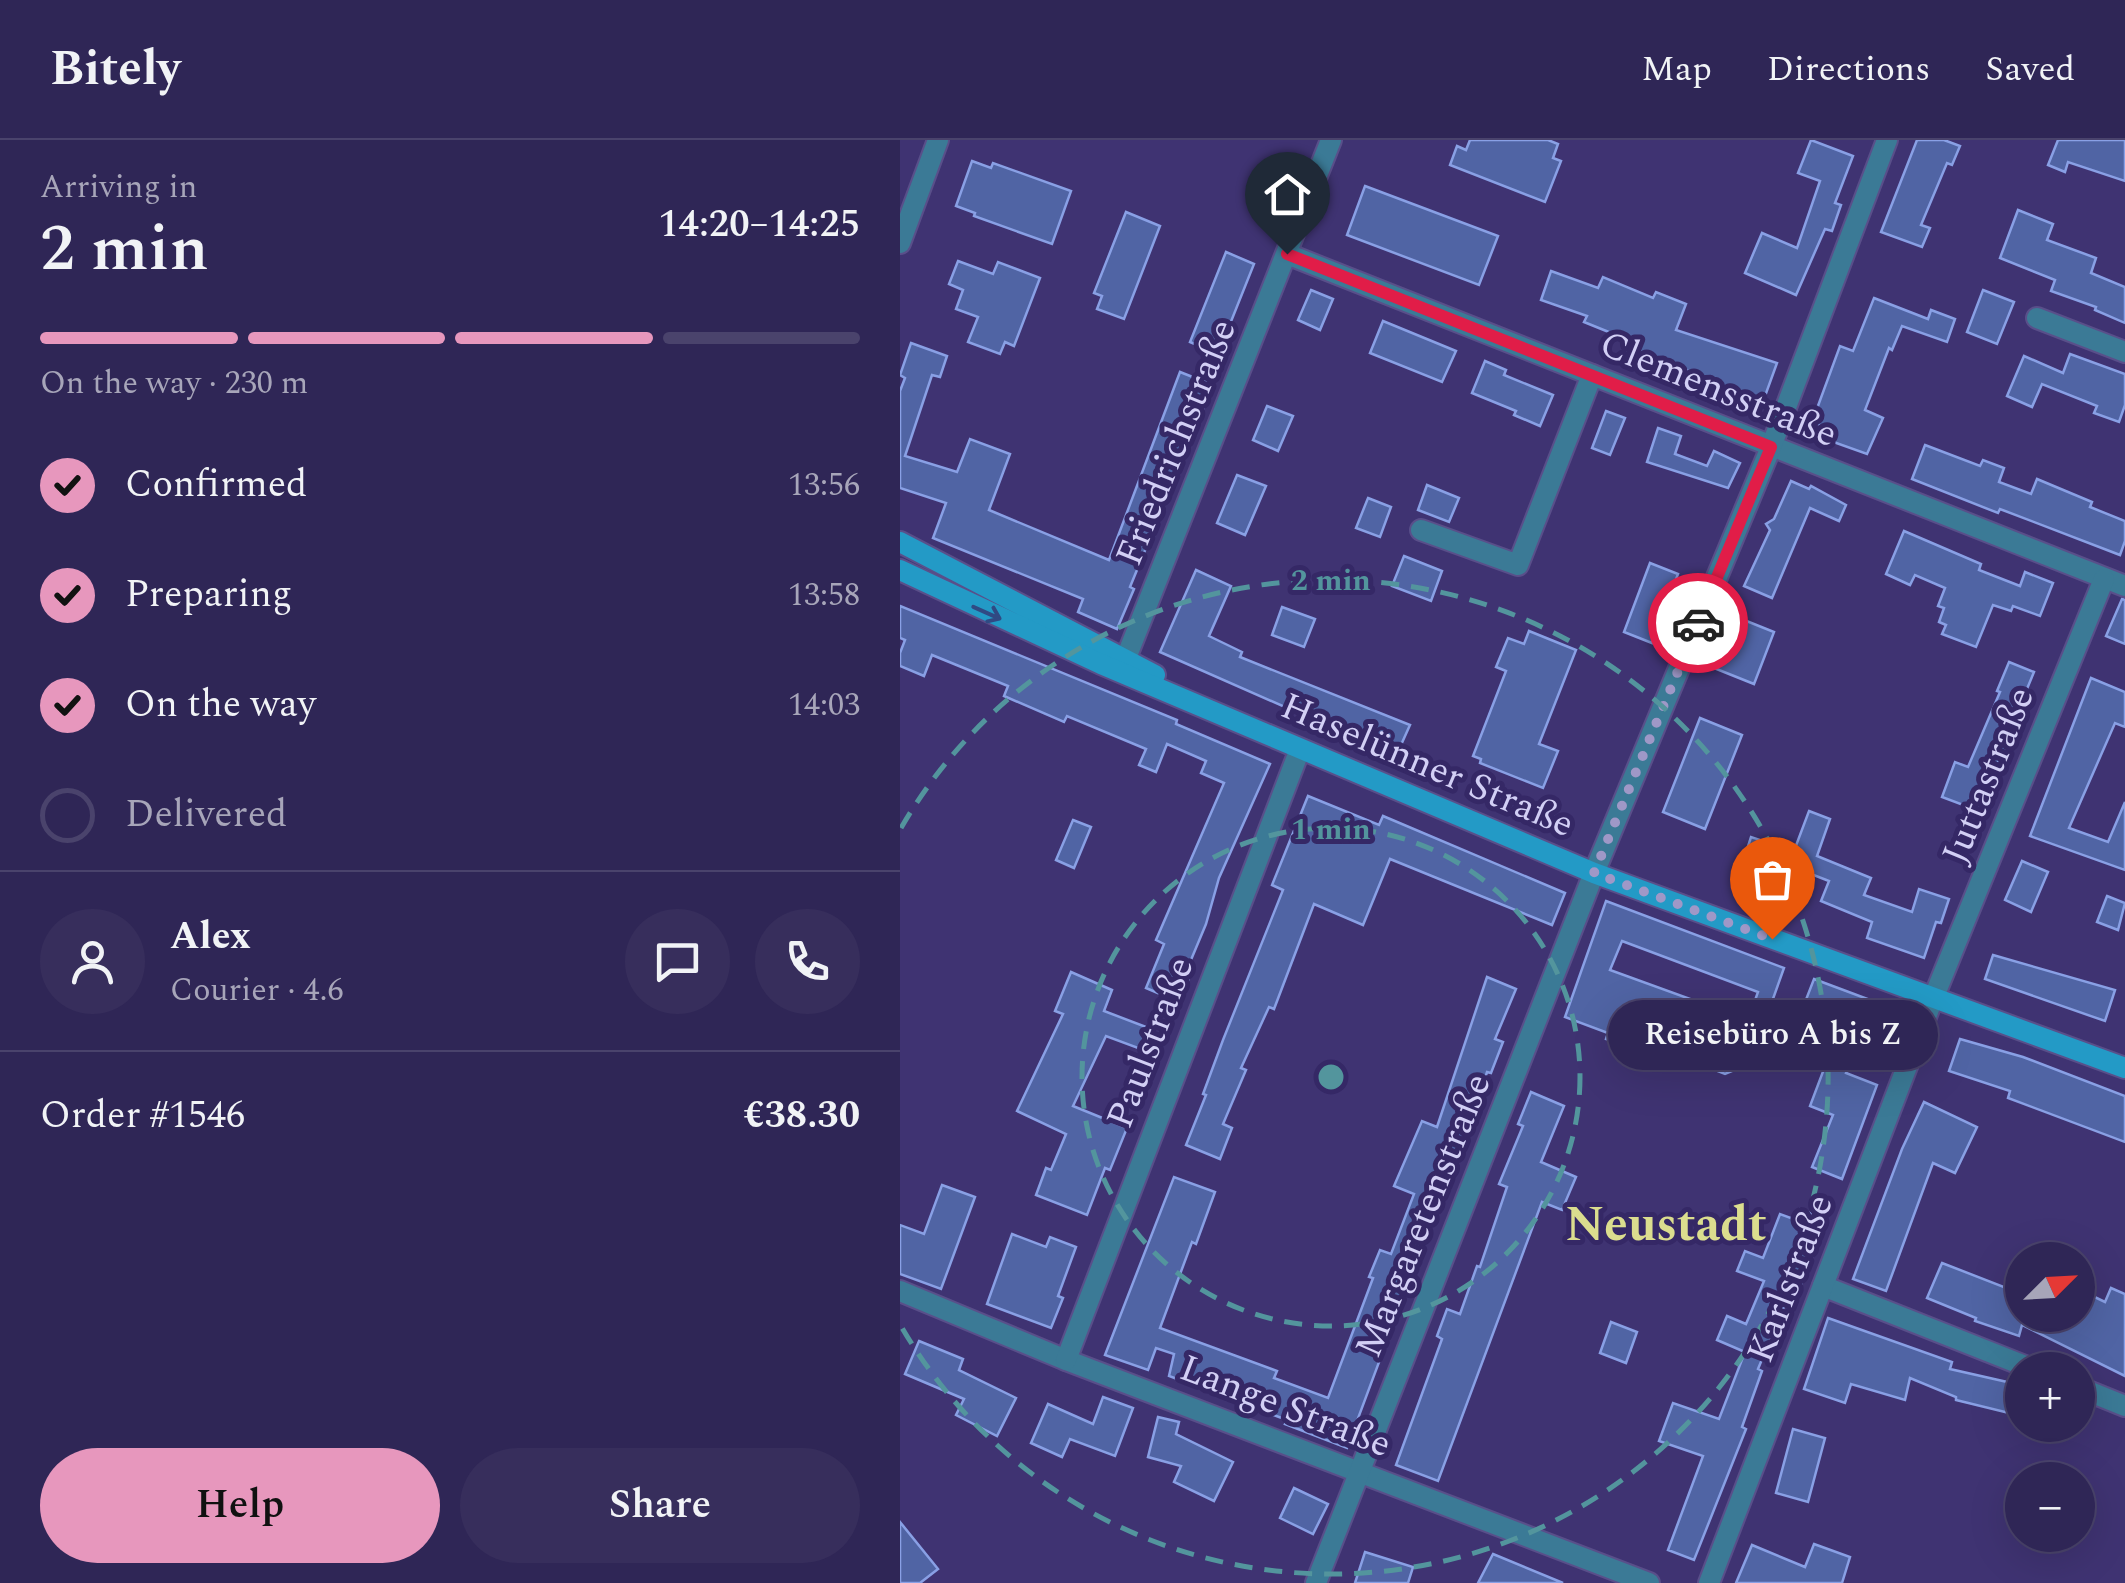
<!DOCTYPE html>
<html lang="en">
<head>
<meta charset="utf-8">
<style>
	body { margin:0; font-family:Spectral,serif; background:#372e5c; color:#f1f3f6; height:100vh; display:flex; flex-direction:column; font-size:38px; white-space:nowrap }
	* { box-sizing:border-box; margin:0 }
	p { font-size:32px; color:#a7a5b9 }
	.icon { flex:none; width:55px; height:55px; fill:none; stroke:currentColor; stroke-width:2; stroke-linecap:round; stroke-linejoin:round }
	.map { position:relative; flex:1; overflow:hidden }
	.side { display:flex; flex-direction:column; background:#2f2656; width:900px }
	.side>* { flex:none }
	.needle { width:65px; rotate:66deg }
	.fabs { position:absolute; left:1105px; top:1102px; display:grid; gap:20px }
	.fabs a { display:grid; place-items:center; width:90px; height:90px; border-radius:50%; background:#2f2656; box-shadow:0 10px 40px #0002,0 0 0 2px #4a436c; font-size:50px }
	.pin { position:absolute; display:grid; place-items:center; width:85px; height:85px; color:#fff; margin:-102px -42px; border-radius:50% 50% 50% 0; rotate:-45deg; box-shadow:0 0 10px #0007 }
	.pin .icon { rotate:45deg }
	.courier { position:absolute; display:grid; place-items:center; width:100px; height:100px; margin:-50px; border:8px solid #e11d48; border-radius:50%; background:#fff; color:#222; box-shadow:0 2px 12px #0007 }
	.bubble { position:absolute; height:70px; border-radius:35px; background:#2f2656; box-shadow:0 10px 40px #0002,0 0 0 2px #4a436c; font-size:32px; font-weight:600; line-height:70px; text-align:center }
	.overview em { font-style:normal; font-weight:600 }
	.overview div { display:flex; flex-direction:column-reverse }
	.overview { display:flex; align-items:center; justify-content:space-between; height:170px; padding:0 40px }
	h1 { font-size:65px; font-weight:600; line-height:75px }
	.bar { display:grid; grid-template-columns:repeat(4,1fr); gap:15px 10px; align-content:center; height:120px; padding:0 40px }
	.bar i { height:12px; border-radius:8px; background:#4a436c }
	.bar .on { background:#e797bd }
	.bar p { grid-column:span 4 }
	.line { display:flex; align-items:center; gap:25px; padding:0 40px; border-top:2px solid #4a436c }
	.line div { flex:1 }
	.round { display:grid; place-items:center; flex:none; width:105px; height:105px; border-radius:52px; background:#372e5c }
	ol { padding:0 40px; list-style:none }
	li { display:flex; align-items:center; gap:30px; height:110px }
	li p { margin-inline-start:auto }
	li .icon { padding:10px; border-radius:50%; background:#e797bd; color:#111; stroke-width:4 }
	li:last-child { color:#a7a5b9 }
	li i { width:55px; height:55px; border:5px solid #4a436c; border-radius:50% }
	.action { display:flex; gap:20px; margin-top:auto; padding:20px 40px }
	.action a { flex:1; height:115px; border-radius:60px; background:#e797bd; color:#111; font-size:40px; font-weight:600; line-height:115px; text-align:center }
	.action a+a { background:#372e5c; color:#f1f3f6 }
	header { display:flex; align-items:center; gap:60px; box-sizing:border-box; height:140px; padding:0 50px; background:#2f2656; border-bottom:2px solid #4a436c }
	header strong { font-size:48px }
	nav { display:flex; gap:55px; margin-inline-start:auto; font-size:35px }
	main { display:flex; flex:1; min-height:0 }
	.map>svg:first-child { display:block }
</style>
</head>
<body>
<header>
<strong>Bitely</strong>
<nav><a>Map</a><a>Directions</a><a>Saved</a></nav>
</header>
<main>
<section class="side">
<div class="overview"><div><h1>2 min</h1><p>Arriving in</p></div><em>14:20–14:25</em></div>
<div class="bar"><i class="on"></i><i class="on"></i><i class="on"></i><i></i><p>On the way · 230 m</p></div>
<ol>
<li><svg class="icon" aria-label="check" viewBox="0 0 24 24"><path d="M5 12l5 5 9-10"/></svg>Confirmed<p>13:56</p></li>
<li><svg class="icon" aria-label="check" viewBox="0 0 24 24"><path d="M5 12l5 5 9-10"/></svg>Preparing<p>13:58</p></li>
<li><svg class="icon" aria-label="check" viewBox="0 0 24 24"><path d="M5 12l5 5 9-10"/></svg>On the way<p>14:03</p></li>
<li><i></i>Delivered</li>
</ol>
<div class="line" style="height:180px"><a class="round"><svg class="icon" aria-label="person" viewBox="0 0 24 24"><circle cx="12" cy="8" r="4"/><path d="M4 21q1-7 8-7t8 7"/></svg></a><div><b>Alex</b><p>Courier · 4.6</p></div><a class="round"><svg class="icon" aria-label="chat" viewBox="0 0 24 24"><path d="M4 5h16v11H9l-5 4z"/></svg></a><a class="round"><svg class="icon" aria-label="phone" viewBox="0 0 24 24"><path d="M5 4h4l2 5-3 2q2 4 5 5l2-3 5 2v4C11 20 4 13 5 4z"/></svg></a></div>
<div class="line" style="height:130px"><div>Order #1546</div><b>€38.30</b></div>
<div class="action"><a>Help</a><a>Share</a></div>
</section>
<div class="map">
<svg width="1225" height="1443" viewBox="0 0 1225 1443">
	<rect width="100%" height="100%" fill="#3f3372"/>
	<g fill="#5064a4" stroke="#89a0e5" stroke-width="2.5" fill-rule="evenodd">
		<polygon points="570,0 648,0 658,4 653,18 661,21 645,62 550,25 557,6 566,10"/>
		<polygon points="911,0 953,16 935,63 941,65 932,91 925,89 896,155 845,133 862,93 897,108 920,41 898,33"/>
		<polygon points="1017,0 1044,0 1060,6 1052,25 1047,23 1021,85 1030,88 1022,107 981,92"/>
		<polygon points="1158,0 1225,0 1225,41 1168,22 1165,32 1148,25"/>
		<polygon points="72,21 91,28 93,23 171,51 152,104 74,76 75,73 56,66"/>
		<polygon points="465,46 598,96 579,145 447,95"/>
		<polygon points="1118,70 1153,84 1147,100 1196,118 1191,133 1225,147 1225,183 1195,170 1196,167 1151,151 1155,140 1100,118"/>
		<polygon points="226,72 260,86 224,179 197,169 202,156 194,153"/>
		<polygon points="326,112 354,124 318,214 290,202"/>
		<polygon points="58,121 93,134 98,122 140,138 114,206 105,202 100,214 68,202 78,177 56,169 63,150 49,144"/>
		<polygon points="651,131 698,148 703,137 753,158 756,152 786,164 776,190 877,223 860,270 783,242 787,230 734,209 736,203 684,182 687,176 641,160"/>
		<polygon points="411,150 433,159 420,190 398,180"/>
		<polygon points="1083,150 1114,162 1097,204 1067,192"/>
		<polygon points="974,158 1028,179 1031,170 1055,179 1047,202 1002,186 992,210 989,208 965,270 983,278 967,314 925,299 915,274 940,206 953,211"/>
		<polygon points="483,181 556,211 542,242 470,213"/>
		<polygon points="11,203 47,216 40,237 32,235 5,316 57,332 70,299 110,314 89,370 209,420 280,232 313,245 230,447 234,449 217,489 178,472 183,459 33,398 46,363 0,348 0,251 5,238 0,235"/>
		<polygon points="1170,214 1225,234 1225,265 1219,282 1194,273 1197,266 1142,244 1132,267 1107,256 1124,216 1163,233"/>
		<polygon points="585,221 606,230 604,235 653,255 640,286 614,275 616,271 572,253"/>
		<polygon points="367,266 393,276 378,311 353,300"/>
		<polygon points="706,271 725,278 710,315 692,308"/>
		<polygon points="758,288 781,296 775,314 807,326 814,311 840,323 828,348 747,322"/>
		<polygon points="1025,305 1080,326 1083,320 1104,328 1099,342 1131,354 1137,339 1192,362 1190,367 1225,381 1225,401 1220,415 1100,369 1098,373 1012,339"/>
		<polygon points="337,335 366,346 345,395 317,383"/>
		<polygon points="891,341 909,349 911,346 946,365 939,381 910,368 872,458 844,446 870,390 866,384 874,379"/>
		<polygon points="527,345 559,358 549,382 518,370"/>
		<polygon points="468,358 491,367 480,397 456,388"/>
		<polygon points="1004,391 1081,424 1079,430 1120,446 1125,432 1153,443 1140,476 1113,466 1111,471 1093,465 1076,507 1042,494 1046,485 1039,482 1044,468 1038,466 1045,448 1015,435 1010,445 986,434"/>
		<polygon points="504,416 542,431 531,461 492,446"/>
		<polygon points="750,423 778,434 752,503 724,492"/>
		<polygon points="296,430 331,446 309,496 342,512 340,517 510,585 496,616 260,512"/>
		<polygon points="1222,459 1225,460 1225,504 1206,496"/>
		<polygon points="0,466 277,580 276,584 370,624 319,738 306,784 288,827 293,829 279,862 246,848 264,804 256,800 324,643 301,633 306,621 267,604 256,632 239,625 246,609 167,576 164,582 104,556 108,546 32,515 24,536 0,526 0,513 5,500 0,498"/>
		<polygon points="382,467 415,479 404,507 372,495"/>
		<polygon points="834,476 874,492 854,544 809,526 820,497 825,499"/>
		<polygon points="629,491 676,510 639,604 658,611 643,648 580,623 581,619 573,616 606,531 596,527 608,498 624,504"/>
		<polygon points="1109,522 1134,532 1112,585 1117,587 1104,615 1101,614 1079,671 1042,657 1055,622 1068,627 1100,552 1097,551"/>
		<polygon points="1191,538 1225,552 1225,587 1215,583 1169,688 1208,702 1225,662 1225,730 1130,696"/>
		<polygon points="800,578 842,595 805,689 763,672"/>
		<polygon points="408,656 479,685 483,676 665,753 652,785 490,719 463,785 414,764 374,869 369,867 341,928 346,930 323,984 332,988 320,1019 286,1005 306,955 303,954 323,900 383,750 372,745"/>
		<polygon points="909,671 930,679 917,716 971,738 964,755 1012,772 1019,749 1049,759 1041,783 1036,782 1024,818 967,798 972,782 921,761 929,741 893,727 885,749 839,734 851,697 894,711"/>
		<polygon points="173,680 191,687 174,728 156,720"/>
		<polygon points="1122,721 1148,732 1131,772 1105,760"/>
		<polygon points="1207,756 1225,763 1218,790 1197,782"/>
		<path d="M706,761L884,828L869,870L878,873L861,919L825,934L764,910L760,920L706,899L708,893L665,877ZM722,801L858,852L848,880L710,830Z"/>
		<polygon points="1093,815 1215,850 1205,881 1085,839"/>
		<polygon points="171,832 212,850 204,871 254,890 246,911 206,896 173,966 227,988 210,1030 205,1028 187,1075 136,1055 146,1028 151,1030 166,994 117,971 163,874 155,871"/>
		<polygon points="587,837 616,849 595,899 603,902 591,933 587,932 566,998 532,1080 447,1308 385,1284 387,1280 269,1236 274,1214 256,1208 248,1230 205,1215 274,1037 315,1052 296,1104 292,1102 260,1188 377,1231 374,1238 428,1258 473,1138 469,1137 480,1110 491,1114 514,1054 494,1046 522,981 537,987"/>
		<polygon points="914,839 1005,873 990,913 958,901 946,933 977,945 942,1039 912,1027 933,975 910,966 941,884 902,870"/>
		<polygon points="1060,899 1123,917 1225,956 1225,1002 1108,958 1110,951 1049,931"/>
		<polygon points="631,952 664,966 641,1022 676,1037 662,1070 642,1062 538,1341 496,1325 542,1199 537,1196 547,1169 560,1174 577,1126 580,1127 607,1047 599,1044 623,986 618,984"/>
		<polygon points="1024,962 1077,987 1055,1033 1033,1023 986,1151 953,1139 1002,1009"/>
		<polygon points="42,1045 75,1057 41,1149 0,1134 0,1085 24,1094"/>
		<polygon points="900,1069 927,1080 895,1160 888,1157 858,1229 862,1231 842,1287 846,1289 794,1420 768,1410 803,1316 759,1301 773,1263 819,1279 845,1212 817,1200 827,1176 846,1184 864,1141 837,1131 845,1111 863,1118 880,1074 896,1080"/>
		<polygon points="112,1094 146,1107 150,1097 176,1107 158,1156 163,1158 151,1188 87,1164"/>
		<polygon points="1042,1123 1122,1154 1122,1175 1178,1175 1178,1149 1205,1162 1211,1148 1225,1154 1225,1236 1122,1185 1119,1196 1075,1181 1076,1178 1027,1158"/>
		<polygon points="928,1178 1052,1222 1050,1229 1116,1244 1109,1273 1056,1260 1056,1257 1010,1238 1005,1260 951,1244 945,1263 904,1249"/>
		<polygon points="711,1182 737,1192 726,1223 700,1213"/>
		<polygon points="19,1201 63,1219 59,1230 116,1258 97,1296 56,1275 64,1259 5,1234"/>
		<polygon points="203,1257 233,1268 215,1316 170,1299 162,1317 131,1303 148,1264 193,1284"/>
		<polygon points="258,1277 279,1282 276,1294 333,1322 314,1361 274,1342 281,1326 248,1317"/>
		<polygon points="893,1289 925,1298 908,1362 876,1353"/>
		<polygon points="394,1348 428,1364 413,1394 380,1378"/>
		<polygon points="0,1382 38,1429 20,1443 0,1443"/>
		<polygon points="914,1404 950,1417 942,1443 836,1443 852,1405 905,1427"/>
		<polygon points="465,1412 513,1427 508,1443 455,1443"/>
		<polygon points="593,1414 663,1443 578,1443"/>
	</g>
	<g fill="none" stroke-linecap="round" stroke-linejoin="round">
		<defs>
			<g id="street">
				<polyline points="0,103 38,0"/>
				<polyline points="387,114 1225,446"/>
				<polyline points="1137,178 1225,212"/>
				<polyline points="521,390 618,425 692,235"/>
				<polyline points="226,518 431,0"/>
				<polyline points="923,1146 1135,1230"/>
				<polyline points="0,1151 166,1220 749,1443"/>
				<polyline points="166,1220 400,609"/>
				<polyline points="1178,1247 1225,1266"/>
				<polyline points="416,1443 694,733 871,307 987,0"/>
				<polyline points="809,1443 1029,869 1204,439"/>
			</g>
			<g id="secondary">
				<polyline points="0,402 255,535"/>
				<polyline points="0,430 201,524 694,733 1225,928"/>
			</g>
		</defs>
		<use href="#street" stroke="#594f8a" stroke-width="24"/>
		<use href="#secondary" stroke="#594f8a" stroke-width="24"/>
		<use href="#street" stroke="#3b7a96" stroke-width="20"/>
		<use href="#secondary" stroke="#239ac6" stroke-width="20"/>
	</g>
	<defs><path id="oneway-shaft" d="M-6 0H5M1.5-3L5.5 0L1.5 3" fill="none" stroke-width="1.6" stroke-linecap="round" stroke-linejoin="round" transform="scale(2.5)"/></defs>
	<use stroke="#304a83" href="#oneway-shaft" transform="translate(87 473) rotate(24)"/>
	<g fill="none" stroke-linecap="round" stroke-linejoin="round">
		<polyline stroke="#9f98c7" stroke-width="10" stroke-dasharray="0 18" points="798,483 694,733 872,799"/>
		<polyline stroke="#e11d48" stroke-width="12" points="387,114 871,307 798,483"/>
	</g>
	<g fill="none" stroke="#53959d" stroke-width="5" stroke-dasharray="18 12">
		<circle cx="431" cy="937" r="249"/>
		<path d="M1 688A497 497 0 1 1 1 1186"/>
	</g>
	<g text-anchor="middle" stroke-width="10" stroke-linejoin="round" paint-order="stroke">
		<g font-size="38" fill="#d2cff5" stroke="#352866">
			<text transform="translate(819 248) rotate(22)" y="13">Clemensstraße</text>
			<text transform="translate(275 302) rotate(-68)" y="13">Friedrichstraße</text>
			<text transform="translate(528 624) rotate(23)" y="13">Haselünner Straße</text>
			<text transform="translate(1087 635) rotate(-68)" y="13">Juttastraße</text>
			<text transform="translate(249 902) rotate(-69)" y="13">Paulstraße</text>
			<text transform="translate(522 1075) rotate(-68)" y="13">Margaretenstraße</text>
			<text transform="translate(889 1138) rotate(-69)" y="13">Karlstraße</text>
			<text transform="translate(386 1265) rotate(21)" y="13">Lange Straße</text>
		</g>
		<g font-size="48" font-weight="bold" fill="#dbdd8e" stroke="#352866">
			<text x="766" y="1100">Neustadt</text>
		</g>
	</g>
	<circle cx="431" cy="937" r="15" fill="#53959d" stroke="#352866" stroke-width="5"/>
	<g font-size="30" text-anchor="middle" font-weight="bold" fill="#53959d" stroke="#352866" stroke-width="10" stroke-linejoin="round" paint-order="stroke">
		<text x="431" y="450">2 min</text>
		<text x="431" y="699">1 min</text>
	</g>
</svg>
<div class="fabs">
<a><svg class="needle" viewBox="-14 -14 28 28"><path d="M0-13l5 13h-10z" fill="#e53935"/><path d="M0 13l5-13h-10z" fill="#a7a5b9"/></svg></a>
<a>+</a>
<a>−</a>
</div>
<div class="pin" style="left:872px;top:799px;background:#ea580c"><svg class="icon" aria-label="bag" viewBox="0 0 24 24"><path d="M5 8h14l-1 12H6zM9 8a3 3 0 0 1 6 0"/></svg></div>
<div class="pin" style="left:387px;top:114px;background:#1f2937"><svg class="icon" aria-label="home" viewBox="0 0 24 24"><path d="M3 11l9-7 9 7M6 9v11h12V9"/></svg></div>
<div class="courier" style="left:798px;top:483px"><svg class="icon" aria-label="car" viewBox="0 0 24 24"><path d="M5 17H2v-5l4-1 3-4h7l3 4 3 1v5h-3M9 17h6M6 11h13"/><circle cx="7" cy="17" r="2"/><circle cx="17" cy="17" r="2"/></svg></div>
<div class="bubble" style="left:708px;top:860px;width:330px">Reisebüro A bis Z</div>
</div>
</main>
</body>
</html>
